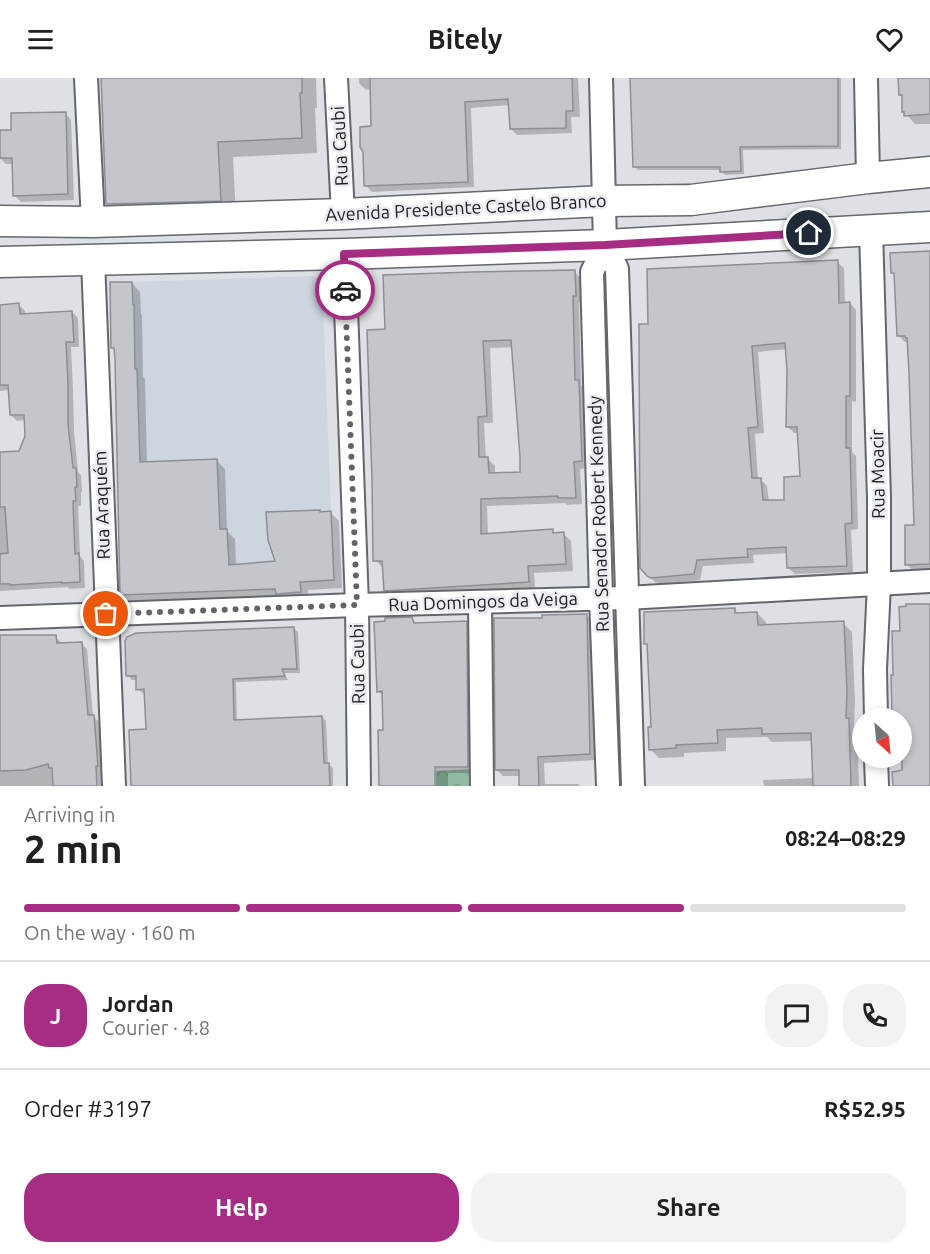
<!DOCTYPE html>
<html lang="en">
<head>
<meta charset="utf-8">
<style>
	body { margin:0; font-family:Ubuntu,sans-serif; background:#f2f2f2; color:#202124; height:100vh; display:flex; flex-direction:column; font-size:22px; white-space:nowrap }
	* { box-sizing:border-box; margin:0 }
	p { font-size:20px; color:#757577 }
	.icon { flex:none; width:33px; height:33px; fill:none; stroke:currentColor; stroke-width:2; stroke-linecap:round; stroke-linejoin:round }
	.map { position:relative; height:708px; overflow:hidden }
	.panel { display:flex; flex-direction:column; background:#fff; flex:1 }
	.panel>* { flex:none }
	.needle { width:39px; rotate:153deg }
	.buttons { position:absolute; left:852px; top:630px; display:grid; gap:12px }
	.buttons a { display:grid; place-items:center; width:60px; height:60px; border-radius:50%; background:#fff; box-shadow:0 3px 9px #0003; font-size:30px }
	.pin { position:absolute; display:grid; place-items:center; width:51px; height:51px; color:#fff; margin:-26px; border:3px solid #fff; border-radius:50%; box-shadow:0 2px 6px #0007 }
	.courier { position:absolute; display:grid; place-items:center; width:60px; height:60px; margin:-30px; border:4px solid #a62d83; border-radius:50%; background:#fff; color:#222; box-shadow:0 2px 8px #0007 }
	.overview em { font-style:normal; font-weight:700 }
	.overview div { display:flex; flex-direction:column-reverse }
	.overview { display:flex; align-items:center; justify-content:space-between; height:102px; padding:0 24px }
	h1 { font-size:39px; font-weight:700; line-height:45px }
	.bar { display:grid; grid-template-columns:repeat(4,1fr); gap:9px 6px; align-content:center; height:72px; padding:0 24px }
	.bar i { height:8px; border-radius:4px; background:#e0e0e0 }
	.bar .active { background:#a62d83 }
	.bar p { grid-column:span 4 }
	.line { display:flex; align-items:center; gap:15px; padding:0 24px; border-top:2px solid #e0e0e0 }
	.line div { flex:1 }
	.round { display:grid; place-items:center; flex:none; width:63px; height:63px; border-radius:24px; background:#f2f2f2 }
	.action { display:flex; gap:12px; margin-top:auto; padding:12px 24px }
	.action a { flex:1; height:69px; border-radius:24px; background:#a62d83; color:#fff; font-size:24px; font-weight:700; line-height:69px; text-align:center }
	.action a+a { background:#f2f2f2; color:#202124 }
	header { display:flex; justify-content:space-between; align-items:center; height:78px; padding:0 24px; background:#fff; font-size:27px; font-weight:700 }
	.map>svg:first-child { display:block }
</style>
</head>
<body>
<header><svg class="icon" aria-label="menu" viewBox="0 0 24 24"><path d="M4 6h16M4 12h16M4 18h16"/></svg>Bitely<svg class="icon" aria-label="heart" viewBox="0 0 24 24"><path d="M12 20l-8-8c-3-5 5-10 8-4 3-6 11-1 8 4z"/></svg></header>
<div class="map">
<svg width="930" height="708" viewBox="0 0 930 708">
	<defs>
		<pattern id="park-crowns" width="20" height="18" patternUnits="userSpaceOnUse" patternTransform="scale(1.5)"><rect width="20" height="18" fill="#91bba0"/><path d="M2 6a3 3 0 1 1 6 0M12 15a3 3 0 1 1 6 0" fill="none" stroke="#7da08a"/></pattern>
	</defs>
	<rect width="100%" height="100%" fill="#dde1e5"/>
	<polygon fill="#cdd5df" points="313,198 322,204 333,482 143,497 131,204"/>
	<polygon fill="url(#park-crowns)" points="473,691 473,708 436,708 436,693"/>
	<g fill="#0003" fill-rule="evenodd">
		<polygon points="103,0 316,0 317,30 315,30 317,75 233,79 236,138 123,141 107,126"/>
		<polygon points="359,0 578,0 580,39 571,39 572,55 517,57 511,51 510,27 471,30 474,109 372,114 366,108 373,50 372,11 366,12 359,5"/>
		<polygon points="632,0 841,0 841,71 743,72 744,96 725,97 721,92 638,92 635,89"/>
		<polygon points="900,0 930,0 930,46 915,46 903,33 903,19 900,17"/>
		<polygon points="65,35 71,42 74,122 21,124 14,117 14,86 6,86 0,80 0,54 12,53"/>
		<polygon points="930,175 930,493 914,493 907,487 915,448 909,264 905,264 898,257 895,197 893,194"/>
		<path d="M837,184L844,190L845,226L850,225L856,232V324L852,323V374L856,378L858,451L851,452L853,494L795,496L788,490V475L753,477L754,485L703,488L700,502L659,506L655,504L641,490L649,247ZM787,271V348L794,355H799L802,399L785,423L769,424L767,408L761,402H758L755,356L764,355L758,274Z"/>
		<path d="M574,194L582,201L583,224L579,225L581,307L585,311L589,390L580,391L582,426L567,427L565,425L487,428L488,457L552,452L556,456H564L571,463L573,493L534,495L535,510L392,519L385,512L384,489H382L375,482L387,252ZM513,269L522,396H495V388L488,381H486L484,345H493L490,270Z"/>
		<polygon points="132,205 140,214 141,236 142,237 143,299 145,301 147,385 216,382 225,391 227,453 235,461 236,488 277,484 321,435 331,435 339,443 342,510 308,512 308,522 130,525 121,516 116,273 113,270"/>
		<polygon points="19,227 25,233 25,237 72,234 78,240 79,269 71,269 73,311 74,353 78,394 81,397 82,414 81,414 81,428 78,428 80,478 84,483 85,510 69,511 68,509 0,513 0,376 21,375 26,358 25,342 17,343 11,337 10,312 0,313 0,228"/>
		<polygon points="930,528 930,708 895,708 904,693 901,680 902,640 894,640 892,599 894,599 902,554"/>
		<polygon points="735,532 739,536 757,535 766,544 766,548 843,545 852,554 855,623 854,647 857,650 859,708 764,708 763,702 814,700 813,663 772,664 767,659 726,660 726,673 684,675 684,679 659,680 651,672 653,650 649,569 645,565"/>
		<polygon points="586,537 593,544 596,682 544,685 545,706 578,706 580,708 521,708 521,698 503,698 497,692 544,541"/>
		<polygon points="412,541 418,547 466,544 473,551 474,695 448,695 448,708 380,708 385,653 384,619 378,613"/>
		<polygon points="293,550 298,554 300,595 284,595 288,602 236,604 237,644 322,639 326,643 328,686 333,690 333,708 132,708 148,652 145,615 142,615 138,611 138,602 132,602 128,598"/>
		<polygon points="0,559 55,559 61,564 61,567 82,566 87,571 93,638 99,644 104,708 0,708"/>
	</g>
	<g fill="#c3c6ca" stroke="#8c8f93" stroke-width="1.5" fill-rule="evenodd">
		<polygon points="101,0 302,0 302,15 300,15 302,60 218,64 221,123 106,126"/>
		<polygon points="370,0 572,0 573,33 566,33 566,50 510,51 508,21 465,24 468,104 364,108 363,74 360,69 360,49 371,48"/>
		<polygon points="630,0 838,0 838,68 740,69 741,93 720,94 720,89 633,89"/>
		<polygon points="898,0 930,0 930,36 904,38 904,34 902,34 902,17 899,17"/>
		<polygon points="66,34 68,116 13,118 12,80 0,80 0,52 11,52 11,35"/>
		<polygon points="930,173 930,486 905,487 905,447 914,447 909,295 907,260 906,260 905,258 897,258 894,195 891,195 890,175"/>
		<path d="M838,182L839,225L850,224V318H846V370H850L852,445L845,446L847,488L787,490L786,469L747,471L748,479L697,482L694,496L651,500L647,498L640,490L639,246H648L647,191ZM785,265L787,293L786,349H797L800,398L784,399V422H763L761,400H752L748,350L758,349L752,268Z"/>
		<path d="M575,192L576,218H573L575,302H579L582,383L574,384L576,420H558V418L481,421V456L553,451V455L564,454L566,486L528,488L529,504L384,513L382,483H373L372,401L367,252L385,251L383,197L472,194ZM511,262L520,379V394L489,395L488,379H479L478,339L487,338L483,263Z"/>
		<polygon points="110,204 132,204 133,227 134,227 135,291 137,291 140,384 217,381 220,451 227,451 229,487 275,483 268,462 266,434 320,432 320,434 331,433 334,502 300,504 301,514 276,516 275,511 120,517 115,281 114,270 111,270"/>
		<polygon points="19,225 20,236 72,233 74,264 66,264 68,304 68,346 73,390 76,390 77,409 75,409 76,423 73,423 75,476 79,475 80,504 62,505 62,504 10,507 10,506 0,506 0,476 8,475 5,429 0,429 0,374 19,373 25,358 24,337 10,337 8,307 0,307 0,227"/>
		<polygon points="906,526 930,526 930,708 893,708 892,694 902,692 902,640 892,640 891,597 893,597 892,553 900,553 899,529 906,528"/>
		<polygon points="735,530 735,535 757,534 758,547 844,543 847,613 846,640 849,640 851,708 813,708 811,655 762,656 762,650 717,652 718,665 676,667 676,670 649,672 648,649 651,649 647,566 644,566 644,534"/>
		<polygon points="587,536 590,676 538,679 539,708 519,708 519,692 495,692 494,540 542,540 542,537"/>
		<polygon points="412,539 414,545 467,543 468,689 435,689 435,708 379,708 378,652 383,652 382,613 377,614 374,544 385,543 385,540"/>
		<polygon points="294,549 297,591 282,591 285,598 233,601 234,642 322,638 324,685 329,685 330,708 131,708 129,652 146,651 144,611 136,612 136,598 126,598 125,563 127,559 136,555"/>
		<polygon points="0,557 56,557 57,565 82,564 88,637 94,637 98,688 96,688 97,708 53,708 52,690 49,690 48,686 26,692 0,693"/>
	</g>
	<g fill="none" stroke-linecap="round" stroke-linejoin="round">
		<defs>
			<g id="minor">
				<polyline points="86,0 93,144"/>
				<polyline points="336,0 343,136"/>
				<polyline points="601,0 605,167 617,191 633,708"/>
				<polyline points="866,0 868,100"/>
				<polyline points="871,152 879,420 879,506 875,591 876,640"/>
				<polyline points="605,167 592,194 601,520 608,708"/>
				<polyline points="344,176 357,527 359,708"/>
				<polyline points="93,182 114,708"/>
				<polyline points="480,524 482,708"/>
				<polyline points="0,540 357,527 626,520 930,503"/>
				<polyline points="876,680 877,708"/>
			</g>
			<g id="major">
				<polyline points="0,143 93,144 343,136 604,123 691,122 868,100 930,94"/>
				<polyline points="0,184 344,176 605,167 930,149"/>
			</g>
		</defs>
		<use href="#minor" stroke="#64676b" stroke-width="26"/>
		<use href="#major" stroke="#64676b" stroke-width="33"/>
		<use href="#minor" stroke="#fff" stroke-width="22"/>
		<use href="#major" stroke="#fff" stroke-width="30"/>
	</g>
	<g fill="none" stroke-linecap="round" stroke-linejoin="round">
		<polyline stroke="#626467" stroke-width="6" stroke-dasharray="0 10.8" points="106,536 357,527 345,212"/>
		<polyline stroke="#a62d83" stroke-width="8" points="345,212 344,176 605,167 809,155"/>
	</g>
	<g text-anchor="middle" stroke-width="5" stroke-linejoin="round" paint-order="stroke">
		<g font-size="18" fill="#202123" stroke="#eaeef2">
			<text transform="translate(340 68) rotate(-93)" y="6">Rua Caubi</text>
			<text transform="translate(466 130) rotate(-3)" y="6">Avenida Presidente Castelo Branco</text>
			<text transform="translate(878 396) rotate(-91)" y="6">Rua Moacir</text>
			<text transform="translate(102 427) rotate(-92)" y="6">Rua Araquém</text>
			<text transform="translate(599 436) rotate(-92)" y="6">Rua Senador Robert Kennedy</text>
			<text transform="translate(483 524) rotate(-2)" y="6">Rua Domingos da Veiga</text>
			<text transform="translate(358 586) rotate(-91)" y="6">Rua Caubi</text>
		</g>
	</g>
</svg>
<div class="buttons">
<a><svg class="needle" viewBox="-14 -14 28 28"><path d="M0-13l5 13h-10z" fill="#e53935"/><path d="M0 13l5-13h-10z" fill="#757577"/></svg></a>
</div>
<div class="pin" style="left:106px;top:536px;background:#ea580c"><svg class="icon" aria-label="bag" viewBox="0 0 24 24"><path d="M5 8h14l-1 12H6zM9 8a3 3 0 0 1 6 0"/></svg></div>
<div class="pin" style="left:809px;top:155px;background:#1f2937"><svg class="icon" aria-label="home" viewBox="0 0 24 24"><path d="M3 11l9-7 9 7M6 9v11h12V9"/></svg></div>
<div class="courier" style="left:345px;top:212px"><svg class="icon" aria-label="car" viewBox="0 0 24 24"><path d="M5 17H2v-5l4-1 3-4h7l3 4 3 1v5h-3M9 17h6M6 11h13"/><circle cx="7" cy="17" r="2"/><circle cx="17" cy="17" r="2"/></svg></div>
</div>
<section class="panel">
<div class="overview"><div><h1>2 min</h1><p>Arriving in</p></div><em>08:24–08:29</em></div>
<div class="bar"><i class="active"></i><i class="active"></i><i class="active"></i><i></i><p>On the way · 160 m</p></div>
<div class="line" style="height:108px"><b class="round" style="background:#a62d83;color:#fff">J</b><div><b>Jordan</b><p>Courier · 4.8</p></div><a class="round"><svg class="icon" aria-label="chat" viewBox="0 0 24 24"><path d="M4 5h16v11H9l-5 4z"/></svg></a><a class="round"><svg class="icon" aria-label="phone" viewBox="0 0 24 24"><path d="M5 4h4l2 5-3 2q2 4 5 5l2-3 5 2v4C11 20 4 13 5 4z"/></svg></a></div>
<div class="line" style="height:78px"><div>Order #3197</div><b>R$52.95</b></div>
<div class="action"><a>Help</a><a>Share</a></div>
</section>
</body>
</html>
